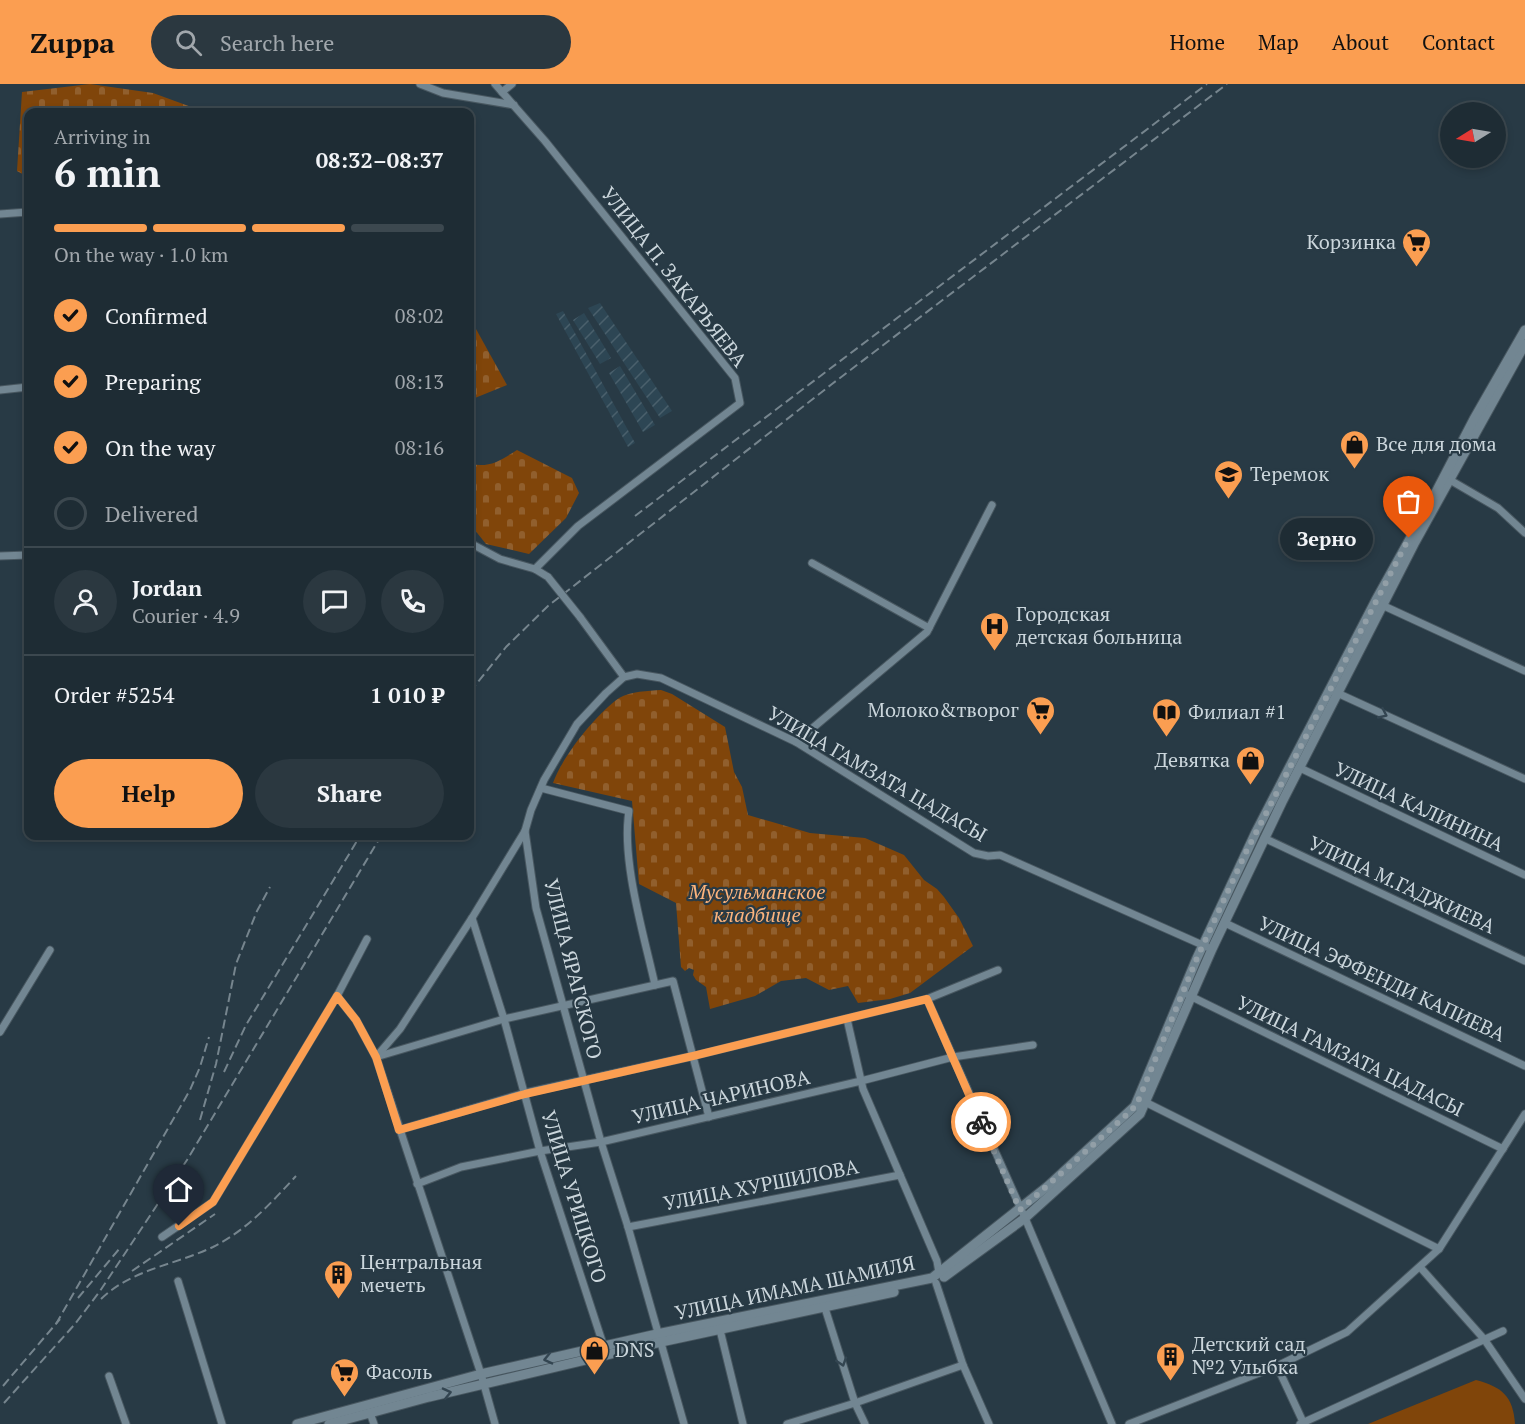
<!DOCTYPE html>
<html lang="en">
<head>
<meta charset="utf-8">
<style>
	body { margin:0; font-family:"PT Serif",serif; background:#2b3840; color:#f1f3f6; height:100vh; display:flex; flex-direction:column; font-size:22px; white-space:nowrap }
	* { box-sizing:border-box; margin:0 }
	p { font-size:20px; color:#a1a7ac }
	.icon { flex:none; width:33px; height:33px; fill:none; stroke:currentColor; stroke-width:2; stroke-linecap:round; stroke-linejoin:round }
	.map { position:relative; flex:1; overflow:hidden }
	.drawer { position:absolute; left:24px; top:24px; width:450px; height:732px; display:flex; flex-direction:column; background:#1e2c34; border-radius:12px; box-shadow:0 3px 9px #0003,0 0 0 2px #3c484f }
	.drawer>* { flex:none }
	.needle { width:39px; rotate:259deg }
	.buttons { position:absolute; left:1440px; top:18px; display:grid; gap:12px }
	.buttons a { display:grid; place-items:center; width:66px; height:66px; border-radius:50%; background:#1e2c34; box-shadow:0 3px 9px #0003,0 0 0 2px #3c484f; font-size:30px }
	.pin { position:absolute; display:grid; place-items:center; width:51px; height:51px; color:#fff; margin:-62px -26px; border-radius:50% 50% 50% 0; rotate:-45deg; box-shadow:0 0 6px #0007 }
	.pin .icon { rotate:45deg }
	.courier { position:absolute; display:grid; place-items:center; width:60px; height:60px; margin:-30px; border:4px solid #fb9e51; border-radius:50%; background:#fff; color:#222; box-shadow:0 2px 8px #0007 }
	.bubble { position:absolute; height:42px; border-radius:21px; background:#1e2c34; box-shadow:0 3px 9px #0003,0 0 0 2px #3c484f; font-size:20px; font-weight:700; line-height:42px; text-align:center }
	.headline em { font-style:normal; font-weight:700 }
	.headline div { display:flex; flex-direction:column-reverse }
	.headline { display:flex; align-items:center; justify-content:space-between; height:102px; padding:0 30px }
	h1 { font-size:39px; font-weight:700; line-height:45px }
	.bar { display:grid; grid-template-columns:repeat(4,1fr); gap:9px 6px; align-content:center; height:72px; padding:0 30px }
	.bar i { height:8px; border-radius:4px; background:#3c484f }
	.bar .on { background:#fb9e51 }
	.bar p { grid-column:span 4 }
	.line { display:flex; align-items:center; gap:15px; padding:0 30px; border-top:2px solid #3c484f }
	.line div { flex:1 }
	.round { display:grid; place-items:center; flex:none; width:63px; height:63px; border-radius:32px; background:#2b3840 }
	ol { padding:0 30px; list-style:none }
	li { display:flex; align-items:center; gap:18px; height:66px }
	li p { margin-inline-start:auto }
	li .icon { padding:6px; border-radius:50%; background:#fb9e51; color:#111; stroke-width:4 }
	li:last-child { color:#a1a7ac }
	li i { width:33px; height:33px; border:3px solid #3c484f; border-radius:50% }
	.action { display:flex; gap:12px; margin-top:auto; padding:12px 30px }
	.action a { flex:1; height:69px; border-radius:36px; background:#fb9e51; color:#111; font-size:24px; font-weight:700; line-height:69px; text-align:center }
	.action a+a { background:#2b3840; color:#f1f3f6 }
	header { display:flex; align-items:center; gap:36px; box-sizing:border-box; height:84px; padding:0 30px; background:#fb9e51; color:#111 }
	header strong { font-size:28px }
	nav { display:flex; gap:33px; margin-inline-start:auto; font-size:21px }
	.search { width:420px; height:54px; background:#2b3840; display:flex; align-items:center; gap:15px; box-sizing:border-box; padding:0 21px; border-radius:33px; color:#a1a7ac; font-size:22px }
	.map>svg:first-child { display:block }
</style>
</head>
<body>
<header>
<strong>Zuppa</strong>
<div class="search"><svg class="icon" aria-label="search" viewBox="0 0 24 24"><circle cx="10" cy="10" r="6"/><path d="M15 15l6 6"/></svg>Search here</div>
<nav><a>Home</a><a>Map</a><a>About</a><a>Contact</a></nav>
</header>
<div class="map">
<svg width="1525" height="1340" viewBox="0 0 1525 1340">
	<defs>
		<pattern id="industrial-furrows" width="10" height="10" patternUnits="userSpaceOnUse" patternTransform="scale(1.5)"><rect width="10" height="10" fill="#2d4654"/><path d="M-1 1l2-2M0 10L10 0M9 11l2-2" fill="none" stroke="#4a606c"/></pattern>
		<pattern id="cemetery-stones" width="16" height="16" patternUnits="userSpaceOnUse" patternTransform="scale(1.5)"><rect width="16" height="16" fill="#80450a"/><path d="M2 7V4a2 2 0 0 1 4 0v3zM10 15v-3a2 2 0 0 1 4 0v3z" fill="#915f2d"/></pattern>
	</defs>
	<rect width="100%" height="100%" fill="#283a45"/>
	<g fill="url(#industrial-furrows)">
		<polygon points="600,219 672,327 660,334 588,224"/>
		<polygon points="563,227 635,359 628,363 556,230"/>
		<polygon points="584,229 611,274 600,280 573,236"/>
		<polygon points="620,282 655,341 643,348 609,289"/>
	</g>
	<g fill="url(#cemetery-stones)">
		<polygon points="90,0 153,9 205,28 28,28 28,93 17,87 22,8"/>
		<polygon points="476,245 507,301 470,316 470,251"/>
		<path d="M517,366L572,394L579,409L566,434L529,470L486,460L470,440L471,380C490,384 501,376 517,366Z"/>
		<path d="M661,606L672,610L725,643L734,688L742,703L748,731L810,749L865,754L904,771L924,796L937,805L944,813L959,834L973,862L910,909L890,915L858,919L848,902L829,906L806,894L781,897L755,912L710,925L706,903L696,896L693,891L694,886L689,884L685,887L681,883L676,819L639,800L632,717L553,699C562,673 596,630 619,614C631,607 648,607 661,606Z"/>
	</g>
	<path fill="#80450a" d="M1476,1296C1502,1303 1513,1312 1515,1340H1368Z"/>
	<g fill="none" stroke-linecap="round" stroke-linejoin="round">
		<defs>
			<g id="street">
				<polyline points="420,0 443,9 514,21"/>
				<polyline points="495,0 545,57 735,294 740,319 578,442 535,485"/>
				<polyline points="502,8 512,0"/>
				<polyline points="0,130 28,128"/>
				<polyline points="0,306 28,303"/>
				<polyline points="470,363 470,364"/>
				<polyline points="1450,396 1498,424 1525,449"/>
				<polyline points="470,459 500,475 535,485 548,493"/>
				<polyline points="0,472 28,471"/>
				<polyline points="812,479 929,544"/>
				<polyline points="1384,522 1525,587"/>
				<polyline points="580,533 624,593"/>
				<polyline points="1335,608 1525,695"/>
				<polyline points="796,658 927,548 992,421"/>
				<polyline points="1300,684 1525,791"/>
				<path d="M541,704L629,727C621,776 644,851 655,901"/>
				<polyline points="525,747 536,824 601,1058 628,1143 684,1340"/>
				<polyline points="1264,754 1525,877"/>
				<polyline points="472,834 504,935 540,1067 603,1260 605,1262"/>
				<polyline points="1225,839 1525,982"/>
				<polyline points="1188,911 1503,1065"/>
				<polyline points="337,912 356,936 376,973 481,1290 495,1340"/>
				<polyline points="927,915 1025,1134 1112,1340"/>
				<polyline points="847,935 863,1005 937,1177 939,1189"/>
				<polyline points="0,948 50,866"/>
				<polyline points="376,973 400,945 472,834 525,747 531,726 544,696 577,640 606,609 624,593 637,590 661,594 796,658 974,769 988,772 1000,771 1207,863"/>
				<polyline points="376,973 504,935 673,897 709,1033"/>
				<polyline points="1141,1016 1439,1165"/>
				<polyline points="399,1046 525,1009 693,972 927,915 998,886"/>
				<polyline points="417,1100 461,1083 540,1067 601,1058 861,997 953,973 1033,961"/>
				<polyline points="628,1143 900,1091"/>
				<polyline points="162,1153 213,1118 337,912 367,855"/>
				<polyline points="1420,1183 1484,1255 1525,1315"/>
				<polyline points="178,1197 222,1340"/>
				<polyline points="936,1199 963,1281 989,1340"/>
				<polyline points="824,1221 855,1319 865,1340"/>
				<polyline points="720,1246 743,1340"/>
				<polyline points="1277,1282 1304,1340"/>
				<polyline points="109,1292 126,1340"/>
				<polyline points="370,1329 374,1340"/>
				<polyline points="787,1340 855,1319 963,1281"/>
				<polyline points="1129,1340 1277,1282 1347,1248 1439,1165 1525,1030"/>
				<polyline points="1300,1340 1503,1247"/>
			</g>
			<g id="secondary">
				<polyline points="944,1193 1025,1134 1140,1030 1212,865 1282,718 1415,458 1525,260"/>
				<polyline points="297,1340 481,1290 657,1250 932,1194 1048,1102 1135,1022 1197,874 1256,748 1376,516 1436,408 1474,335 1525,246"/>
				<polyline points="329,1340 429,1313 661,1258 894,1208"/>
			</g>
		</defs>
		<use href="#street" stroke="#485760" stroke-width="9"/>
		<use href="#secondary" stroke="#485760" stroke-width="11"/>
		<use href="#street" stroke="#728692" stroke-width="7"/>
		<use href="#secondary" stroke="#728692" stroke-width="9"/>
		<g stroke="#76858e" stroke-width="2" stroke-dasharray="9 4.5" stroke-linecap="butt">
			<polyline points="635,432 1207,0"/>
			<polyline points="470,608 506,563 548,522 832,300 1227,0"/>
			<polyline points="224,988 246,941 360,752"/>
			<polyline points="200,1036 216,980 236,880 257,827 270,803"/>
			<polyline points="132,1187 215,1130"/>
			<polyline points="78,1214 120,1164"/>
			<path d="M101,1215C132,1185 175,1181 213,1163C247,1146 271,1119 296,1092"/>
			<polyline points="56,1240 190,1006 200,983 209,953"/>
			<polyline points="3,1302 60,1235"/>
			<polyline points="4,1319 75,1240 100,1207 187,1076 381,752"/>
		</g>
		<defs>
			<polyline id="street-bridge" points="548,493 580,533"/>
		</defs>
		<use href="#street-bridge" stroke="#485760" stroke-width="9" stroke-linecap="butt"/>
		<use href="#street-bridge" stroke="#728692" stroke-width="7"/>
	</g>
	<defs><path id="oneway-chevron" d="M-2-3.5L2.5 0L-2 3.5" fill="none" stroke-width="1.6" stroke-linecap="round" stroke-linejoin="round" transform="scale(1.5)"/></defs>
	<g stroke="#334551">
		<use href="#oneway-chevron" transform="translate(1383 630) rotate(25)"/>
		<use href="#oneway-chevron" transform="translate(548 1275) rotate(167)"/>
		<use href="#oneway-chevron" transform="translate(842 1278) rotate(72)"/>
		<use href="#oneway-chevron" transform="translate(447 1309) rotate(-13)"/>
	</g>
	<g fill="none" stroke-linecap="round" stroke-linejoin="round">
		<polyline stroke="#929fa7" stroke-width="6" stroke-dasharray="0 10.8" points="981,1038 1020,1126 1132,1026 1139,1015 1197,874 1247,766 1409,454"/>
		<polyline stroke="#fb9e51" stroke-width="8" points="179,1142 213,1118 337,912 356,936 376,973 399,1046 525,1010 693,972 927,915 981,1038"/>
	</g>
	<defs>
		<symbol id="supermarket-pin" viewBox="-11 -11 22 30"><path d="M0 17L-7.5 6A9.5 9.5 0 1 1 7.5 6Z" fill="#fb9e51" stroke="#283a45"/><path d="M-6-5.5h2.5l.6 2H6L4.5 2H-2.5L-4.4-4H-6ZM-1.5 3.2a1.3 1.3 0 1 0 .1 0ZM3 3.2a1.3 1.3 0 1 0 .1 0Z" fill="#111"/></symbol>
		<symbol id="shop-pin" viewBox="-11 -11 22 30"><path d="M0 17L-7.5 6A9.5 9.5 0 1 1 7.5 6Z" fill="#fb9e51" stroke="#283a45"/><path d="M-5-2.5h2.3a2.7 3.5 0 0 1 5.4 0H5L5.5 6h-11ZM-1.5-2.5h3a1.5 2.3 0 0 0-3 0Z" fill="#111"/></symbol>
		<symbol id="school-pin" viewBox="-11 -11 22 30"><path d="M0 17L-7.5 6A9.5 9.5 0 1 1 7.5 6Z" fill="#fb9e51" stroke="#283a45"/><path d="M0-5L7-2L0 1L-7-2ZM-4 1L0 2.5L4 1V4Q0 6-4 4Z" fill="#111"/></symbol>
		<symbol id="hospital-pin" viewBox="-11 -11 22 30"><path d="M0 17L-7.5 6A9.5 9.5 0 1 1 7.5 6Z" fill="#fb9e51" stroke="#283a45"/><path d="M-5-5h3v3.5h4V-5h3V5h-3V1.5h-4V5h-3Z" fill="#111"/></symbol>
		<symbol id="library-pin" viewBox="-11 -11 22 30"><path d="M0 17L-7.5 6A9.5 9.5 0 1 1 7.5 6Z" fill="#fb9e51" stroke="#283a45"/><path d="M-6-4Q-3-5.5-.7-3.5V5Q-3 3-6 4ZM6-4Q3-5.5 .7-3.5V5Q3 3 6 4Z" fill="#111"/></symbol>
		<symbol id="building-pin" viewBox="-11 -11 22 30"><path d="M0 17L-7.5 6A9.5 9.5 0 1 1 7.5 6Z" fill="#fb9e51" stroke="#283a45"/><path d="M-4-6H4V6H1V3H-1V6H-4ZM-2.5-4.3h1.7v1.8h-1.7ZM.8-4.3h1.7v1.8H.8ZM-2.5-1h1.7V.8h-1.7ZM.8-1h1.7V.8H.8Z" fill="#111"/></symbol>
	</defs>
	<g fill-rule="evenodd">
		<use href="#supermarket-pin" x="1400" y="142" width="33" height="45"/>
		<use href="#shop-pin" x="1338" y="344" width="33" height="45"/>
		<use href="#school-pin" x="1212" y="374" width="33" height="45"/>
		<use href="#hospital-pin" x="978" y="526" width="33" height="45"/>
		<use href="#supermarket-pin" x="1024" y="610" width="33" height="45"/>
		<use href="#library-pin" x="1150" y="612" width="33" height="45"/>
		<use href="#shop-pin" x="1234" y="660" width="33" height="45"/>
		<use href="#building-pin" x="322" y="1174" width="33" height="45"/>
		<use href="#shop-pin" x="578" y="1250" width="33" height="45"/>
		<use href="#building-pin" x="1154" y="1256" width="33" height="45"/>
		<use href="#supermarket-pin" x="328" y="1272" width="33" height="45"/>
	</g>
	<g text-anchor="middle" stroke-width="4.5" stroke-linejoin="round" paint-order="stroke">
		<g font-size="20" fill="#cbd6dc" stroke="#283a45" text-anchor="start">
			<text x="1396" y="165" text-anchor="end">Корзинка</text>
			<text x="1376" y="367">Все для дома</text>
			<text x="1250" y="397">Теремок</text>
			<text x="1016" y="537">Городская<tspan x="1016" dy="23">детская больница</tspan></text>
			<text x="1019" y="633" text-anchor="end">Молоко&amp;творог</text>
			<text x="1188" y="635">Филиал #1</text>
			<text x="1230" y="683" text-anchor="end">Девятка</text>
			<text x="360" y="1185">Центральная<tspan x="360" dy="23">мечеть</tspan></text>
			<text x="1192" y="1267">Детский сад<tspan x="1192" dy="23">№2 Улыбка</tspan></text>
			<text x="615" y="1273">DNS</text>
			<text x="366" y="1295">Фасоль</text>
		</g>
		<g font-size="20" fill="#cbd6dc" stroke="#283a45">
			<text transform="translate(674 193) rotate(52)" y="7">УЛИЦА П. ЗАКАРЬЯЕВА</text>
			<text transform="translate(877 690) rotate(30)" y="7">УЛИЦА ГАМЗАТА ЦАДАСЫ</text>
			<text transform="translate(1419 723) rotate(25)" y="7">УЛИЦА КАЛИНИНА</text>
			<text transform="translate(1402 801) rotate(25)" y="7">УЛИЦА М.ГАДЖИЕВА</text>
			<text transform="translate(573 885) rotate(76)" y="7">УЛИЦА ЯРАГСКОГО</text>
			<text transform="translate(1382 895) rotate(25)" y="7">УЛИЦА ЭФФЕНДИ КАПИЕВА</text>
			<text transform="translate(1350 972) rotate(26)" y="7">УЛИЦА ГАМЗАТА ЦАДАСЫ</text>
			<text transform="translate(721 1013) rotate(-13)" y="7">УЛИЦА ЧАРИНОВА</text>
			<text transform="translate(761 1101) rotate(-11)" y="7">УЛИЦА ХУРШИЛОВА</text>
			<text transform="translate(574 1113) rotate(73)" y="7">УЛИЦА УРИЦКОГО</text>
			<text transform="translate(795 1204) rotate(-12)" y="7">УЛИЦА ИМАМА ШАМИЛЯ</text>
		</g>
		<g font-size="20" font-style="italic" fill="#fcb47d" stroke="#283a45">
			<text x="757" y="815">Мусульманское<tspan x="757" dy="23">кладбище</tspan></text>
		</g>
	</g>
</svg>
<div class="buttons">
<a><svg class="needle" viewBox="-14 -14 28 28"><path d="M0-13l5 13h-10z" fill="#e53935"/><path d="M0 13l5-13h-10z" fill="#a1a7ac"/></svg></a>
</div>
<div class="pin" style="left:1409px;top:454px;background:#ea580c"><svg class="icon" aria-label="bag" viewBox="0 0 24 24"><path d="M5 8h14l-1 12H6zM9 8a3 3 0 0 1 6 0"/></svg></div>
<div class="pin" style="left:179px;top:1142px;background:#1f2937"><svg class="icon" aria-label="home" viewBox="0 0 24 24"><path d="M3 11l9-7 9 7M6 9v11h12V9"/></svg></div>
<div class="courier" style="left:981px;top:1038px"><svg class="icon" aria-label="bike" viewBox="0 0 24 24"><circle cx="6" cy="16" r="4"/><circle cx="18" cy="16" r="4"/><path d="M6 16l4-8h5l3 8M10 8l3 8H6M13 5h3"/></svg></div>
<div class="bubble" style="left:1280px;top:434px;width:93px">Зерно</div>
<section class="drawer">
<div class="headline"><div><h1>6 min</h1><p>Arriving in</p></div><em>08:32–08:37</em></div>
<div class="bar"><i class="on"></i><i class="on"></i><i class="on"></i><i></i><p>On the way · 1.0 km</p></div>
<ol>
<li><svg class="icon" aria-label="check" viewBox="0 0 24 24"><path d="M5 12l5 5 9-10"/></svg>Confirmed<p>08:02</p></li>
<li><svg class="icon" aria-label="check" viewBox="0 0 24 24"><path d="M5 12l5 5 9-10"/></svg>Preparing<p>08:13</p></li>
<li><svg class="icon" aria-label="check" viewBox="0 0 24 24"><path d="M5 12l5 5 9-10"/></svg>On the way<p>08:16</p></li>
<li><i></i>Delivered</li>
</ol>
<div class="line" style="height:108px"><a class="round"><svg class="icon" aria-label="person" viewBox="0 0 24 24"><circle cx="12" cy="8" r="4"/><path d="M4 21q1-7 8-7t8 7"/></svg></a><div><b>Jordan</b><p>Courier · 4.9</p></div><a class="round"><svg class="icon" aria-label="chat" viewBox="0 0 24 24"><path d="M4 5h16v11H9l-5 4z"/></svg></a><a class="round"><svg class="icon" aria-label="phone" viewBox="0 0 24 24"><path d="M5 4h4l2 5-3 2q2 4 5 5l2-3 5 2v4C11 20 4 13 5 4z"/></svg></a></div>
<div class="line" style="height:78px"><div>Order #5254</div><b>1 010 ₽</b></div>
<div class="action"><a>Help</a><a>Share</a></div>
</section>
</div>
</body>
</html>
